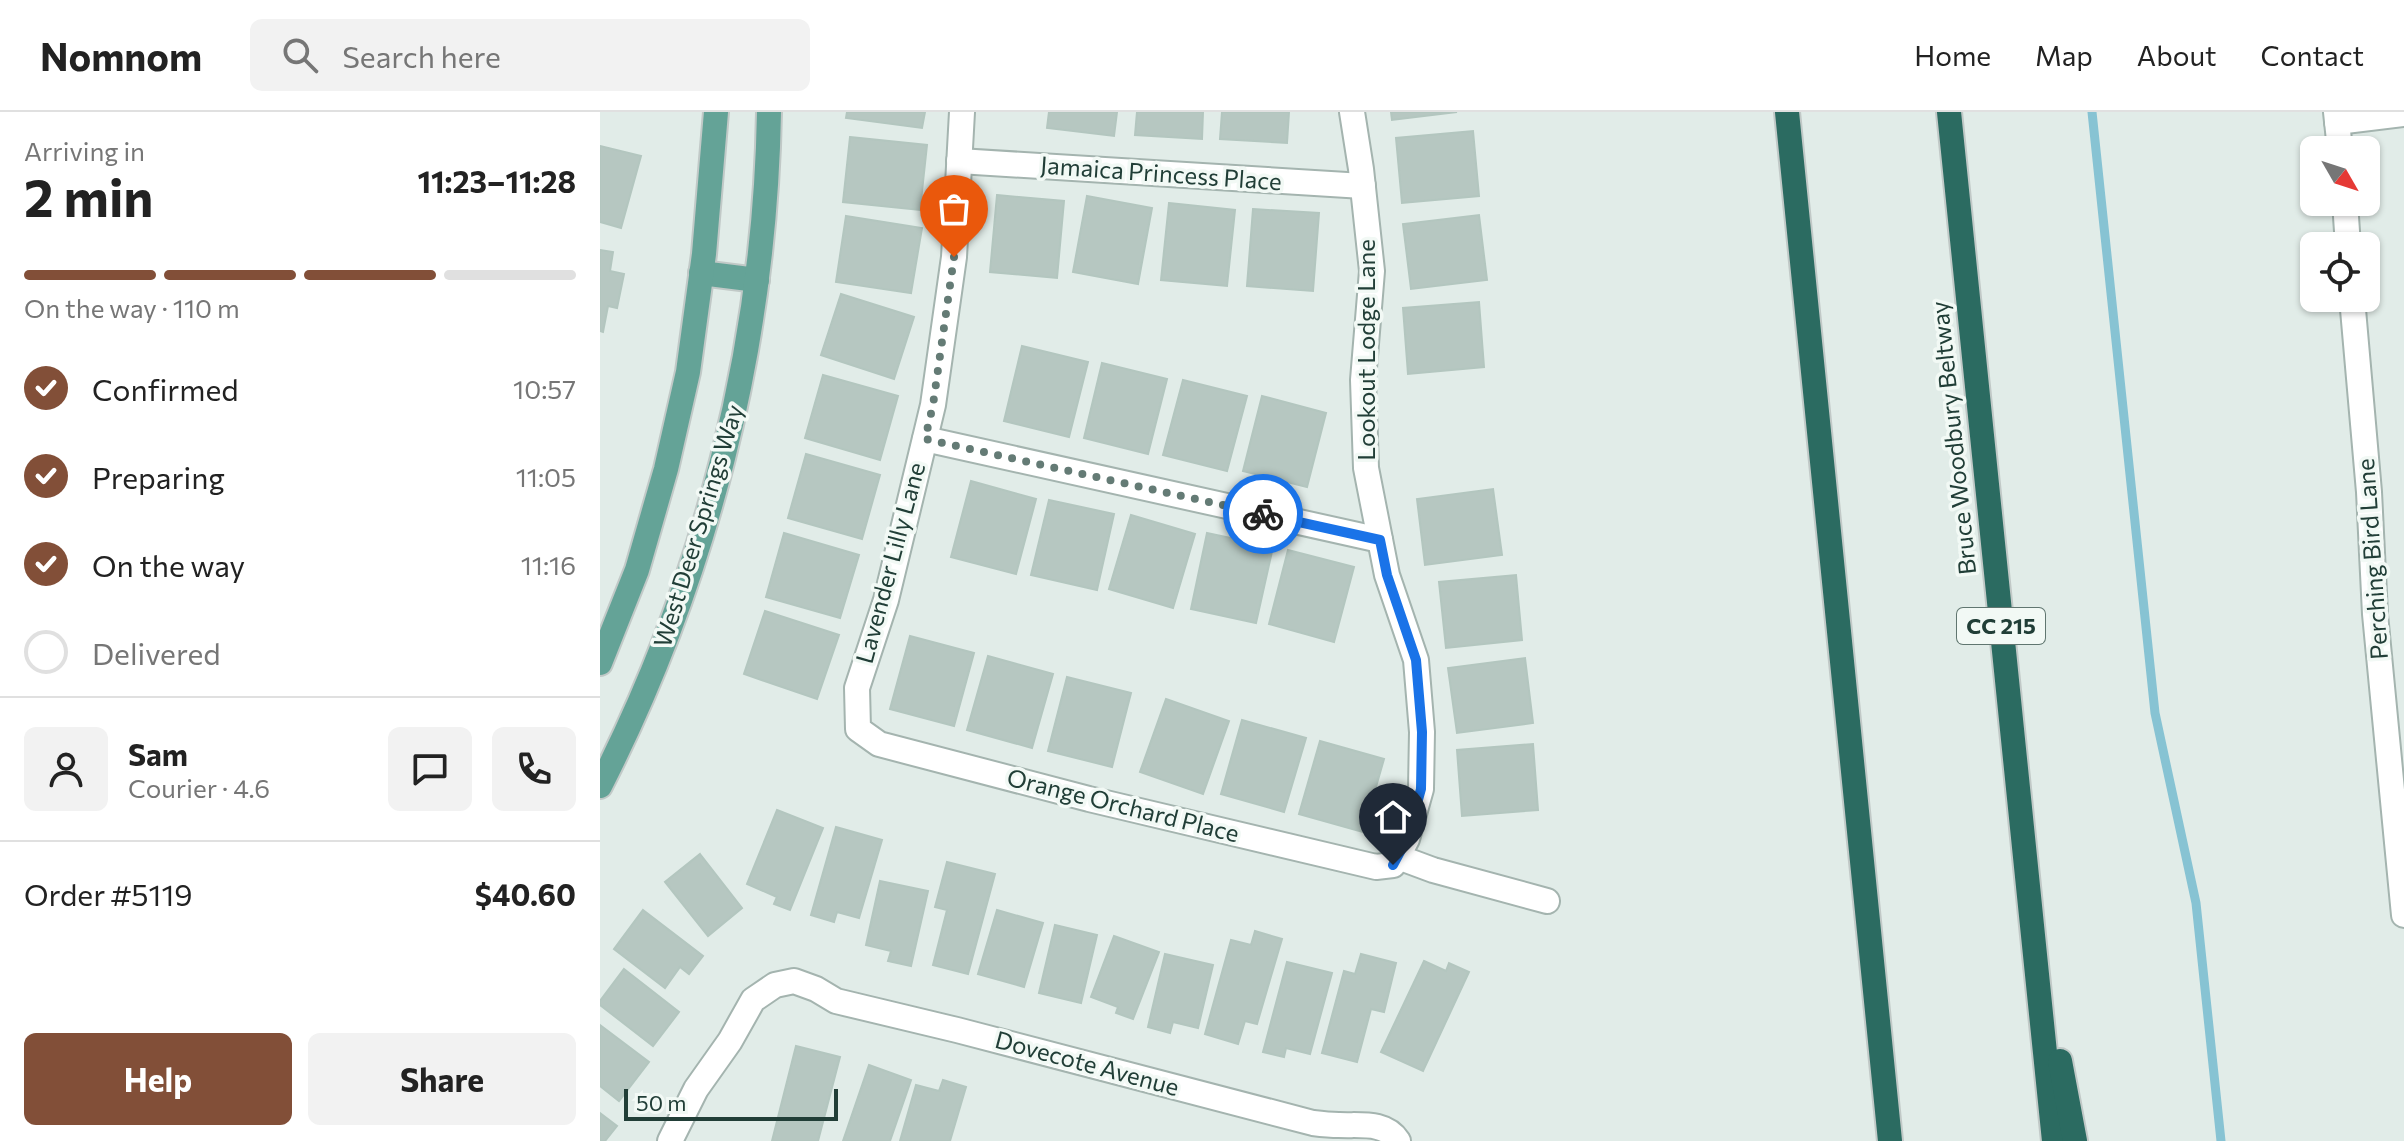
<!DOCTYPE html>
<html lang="en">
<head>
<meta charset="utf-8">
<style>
	body { margin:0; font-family:Commissioner,sans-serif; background:#f2f2f2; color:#222; height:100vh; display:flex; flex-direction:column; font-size:30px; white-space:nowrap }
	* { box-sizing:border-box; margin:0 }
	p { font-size:26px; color:#767676 }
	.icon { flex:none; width:44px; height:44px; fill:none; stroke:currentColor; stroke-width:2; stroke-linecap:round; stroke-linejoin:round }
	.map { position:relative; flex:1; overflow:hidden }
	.drawer { display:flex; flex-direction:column; background:#fff; width:600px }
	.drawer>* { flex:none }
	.needle { width:52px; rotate:129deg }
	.controls { position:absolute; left:1700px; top:24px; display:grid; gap:16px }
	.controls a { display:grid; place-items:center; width:80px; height:80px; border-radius:12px; background:#fff; box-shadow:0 2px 6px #0004; font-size:40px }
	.scale { position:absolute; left:24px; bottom:20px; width:214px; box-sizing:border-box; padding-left:8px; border:4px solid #213e37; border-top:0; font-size:22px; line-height:28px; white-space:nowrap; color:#213e37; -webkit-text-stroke:6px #f2f9f5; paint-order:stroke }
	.pin { position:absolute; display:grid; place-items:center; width:68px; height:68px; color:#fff; margin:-82px -34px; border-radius:50% 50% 50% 0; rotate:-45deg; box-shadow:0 0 8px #0007 }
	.pin .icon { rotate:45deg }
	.courier { position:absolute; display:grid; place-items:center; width:80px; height:80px; margin:-40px; border:6px solid #1a73e8; border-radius:50%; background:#fff; color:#222; box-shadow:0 2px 10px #0007 }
	.head em { font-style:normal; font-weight:700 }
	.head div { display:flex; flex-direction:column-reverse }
	.head { display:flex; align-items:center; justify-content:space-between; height:136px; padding:0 24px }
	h1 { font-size:52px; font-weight:700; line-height:60px }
	.bar { display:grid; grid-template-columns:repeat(4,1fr); gap:12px 8px; align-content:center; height:96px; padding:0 24px }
	.bar i { height:10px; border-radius:6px; background:#e0e0e0 }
	.bar .on { background:#824f38 }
	.bar p { grid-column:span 4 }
	.line { display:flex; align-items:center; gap:20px; padding:0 24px; border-top:2px solid #e0e0e0 }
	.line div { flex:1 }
	.round { display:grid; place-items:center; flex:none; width:84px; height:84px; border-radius:12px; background:#f2f2f2 }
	ol { padding:0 24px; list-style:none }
	li { display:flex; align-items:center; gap:24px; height:88px }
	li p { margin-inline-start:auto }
	li .icon { padding:8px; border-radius:50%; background:#824f38; color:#fff; stroke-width:4 }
	li:last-child { color:#767676 }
	li i { width:44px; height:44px; border:4px solid #e0e0e0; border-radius:50% }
	.button { display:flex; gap:16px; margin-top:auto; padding:16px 24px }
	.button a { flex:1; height:92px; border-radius:12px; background:#824f38; color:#fff; font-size:32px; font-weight:700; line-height:92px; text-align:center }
	.button a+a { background:#f2f2f2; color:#222 }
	header { display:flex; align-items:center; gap:48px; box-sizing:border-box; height:112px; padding:0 40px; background:#fff; border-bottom:2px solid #e0e0e0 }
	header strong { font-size:38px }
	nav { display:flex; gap:44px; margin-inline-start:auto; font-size:28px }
	.search { width:560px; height:72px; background:#f2f2f2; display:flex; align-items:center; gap:20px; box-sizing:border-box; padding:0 28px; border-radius:12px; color:#767676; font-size:30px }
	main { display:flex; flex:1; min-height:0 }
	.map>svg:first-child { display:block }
</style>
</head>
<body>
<header>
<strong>Nomnom</strong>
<div class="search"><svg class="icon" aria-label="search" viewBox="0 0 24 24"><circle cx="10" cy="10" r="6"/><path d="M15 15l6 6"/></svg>Search here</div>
<nav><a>Home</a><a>Map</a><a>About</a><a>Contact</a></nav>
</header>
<main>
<section class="drawer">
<div class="head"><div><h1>2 min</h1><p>Arriving in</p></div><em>11:23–11:28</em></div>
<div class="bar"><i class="on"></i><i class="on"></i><i class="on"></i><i></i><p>On the way · 110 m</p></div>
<ol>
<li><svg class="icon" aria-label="check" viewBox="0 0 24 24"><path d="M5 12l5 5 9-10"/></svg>Confirmed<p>10:57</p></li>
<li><svg class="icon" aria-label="check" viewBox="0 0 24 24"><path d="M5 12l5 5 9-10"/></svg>Preparing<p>11:05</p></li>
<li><svg class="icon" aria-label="check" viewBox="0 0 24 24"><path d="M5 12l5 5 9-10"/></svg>On the way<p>11:16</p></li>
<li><i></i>Delivered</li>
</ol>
<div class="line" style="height:144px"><a class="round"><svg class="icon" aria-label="person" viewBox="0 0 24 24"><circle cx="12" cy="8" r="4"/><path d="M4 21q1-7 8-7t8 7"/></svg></a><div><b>Sam</b><p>Courier · 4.6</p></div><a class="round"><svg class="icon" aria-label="chat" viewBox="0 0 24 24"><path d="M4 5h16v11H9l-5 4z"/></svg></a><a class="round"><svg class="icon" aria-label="phone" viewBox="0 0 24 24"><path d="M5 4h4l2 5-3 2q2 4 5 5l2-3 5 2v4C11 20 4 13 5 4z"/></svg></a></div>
<div class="line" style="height:104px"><div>Order #5119</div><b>$40.60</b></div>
<div class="button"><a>Help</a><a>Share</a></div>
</section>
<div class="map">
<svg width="1804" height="1029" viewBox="0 0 1804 1029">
	<rect width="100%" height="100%" fill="#e1ece8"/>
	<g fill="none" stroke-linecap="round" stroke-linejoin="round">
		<polyline stroke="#87c3d3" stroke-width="9" points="1492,0 1555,601 1596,791 1621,1029"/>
	</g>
	<g fill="#b6c7c1" stroke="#b3c6bf" stroke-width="2">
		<polygon points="247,0 325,0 322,16 246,6"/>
		<polygon points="449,0 517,0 514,24 447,16"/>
		<polygon points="537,0 603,0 602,27 535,23"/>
		<polygon points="622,0 689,0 687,31 620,27"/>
		<polygon points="791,0 857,0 792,8"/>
		<polygon points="873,19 879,84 802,91 796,26"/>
		<polygon points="250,25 327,33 320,98 243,90"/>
		<polygon points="0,34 41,44 21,116 0,110"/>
		<polygon points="397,83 464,89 457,166 390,160"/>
		<polygon points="487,84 552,96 538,172 473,160"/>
		<polygon points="569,91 635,98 627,174 561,168"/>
		<polygon points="653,97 719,101 713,179 647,174"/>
		<polygon points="879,103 887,168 811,177 803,112"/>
		<polygon points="246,104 322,116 311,181 236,170"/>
		<polygon points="0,138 13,140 10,159 24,162 17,196 8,194 3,220 0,219"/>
		<polygon points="241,182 314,205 294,267 221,243"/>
		<polygon points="879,190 884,255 808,262 803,196"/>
		<polygon points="422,234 488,250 469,325 404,309"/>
		<polygon points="502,251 567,267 548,342 484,326"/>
		<polygon points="223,263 298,284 280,348 205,326"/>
		<polygon points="583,268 647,284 627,359 563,343"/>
		<polygon points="662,284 726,301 707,375 643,359"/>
		<polygon points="206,342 280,363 262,427 188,406"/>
		<polygon points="371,369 436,387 416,462 351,445"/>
		<polygon points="893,377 902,443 825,453 817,387"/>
		<polygon points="449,388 514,402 497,478 431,463"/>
		<polygon points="531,403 595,422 573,496 509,477"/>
		<polygon points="184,421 259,443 240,506 166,485"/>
		<polygon points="607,421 673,435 656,511 591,497"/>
		<polygon points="688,438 754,455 734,530 669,512"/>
		<polygon points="916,463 922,528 846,536 839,470"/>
		<polygon points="165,499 239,523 217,587 144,562"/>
		<polygon points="310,524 374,541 354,614 290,597"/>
		<polygon points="388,544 453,562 432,636 367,618"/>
		<polygon points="925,546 933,611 857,621 848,556"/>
		<polygon points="467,565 531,581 512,655 448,639"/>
		<polygon points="566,587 629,609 603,682 540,660"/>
		<polygon points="642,608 706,626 684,700 621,682"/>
		<polygon points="720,629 784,647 763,720 699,702"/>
		<polygon points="933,632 938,698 862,704 857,638"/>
		<polygon points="177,698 223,716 190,798 174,792 177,785 147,772"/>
		<polygon points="236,715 282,728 259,806 237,800 234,810 211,803"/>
		<polygon points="100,742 142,796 108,824 65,770"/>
		<polygon points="347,750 395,762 368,862 333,853 347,798 335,795"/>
		<polygon points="280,769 328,779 311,854 288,849 291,839 266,833"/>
		<polygon points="43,798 103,844 89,862 80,855 65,876 14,837"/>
		<polygon points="397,798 443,811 424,875 378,862"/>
		<polygon points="455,813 497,823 481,891 439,881"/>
		<polygon points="655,819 682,827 657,912 645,909 638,932 605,922 631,828 651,833"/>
		<polygon points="514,824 559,840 533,907 516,901 518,895 491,885"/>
		<polygon points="565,842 613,853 598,916 573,910 570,921 548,915"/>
		<polygon points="761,842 796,851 784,900 771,897 757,950 722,941 744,859 755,862"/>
		<polygon points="824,849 846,859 849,851 869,860 823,959 781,940"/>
		<polygon points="687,850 732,861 710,942 686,936 684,945 663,940"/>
		<polygon points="24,857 79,900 53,934 0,893 0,889"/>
		<polygon points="0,913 49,950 19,989 0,974"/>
		<polygon points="196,934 240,945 218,1029 172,1029"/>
		<polygon points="269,953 311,968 290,1029 243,1029"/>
		<polygon points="343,968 366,975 350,1029 300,1029 316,973 339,979"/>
		<polygon points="0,1001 17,1014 5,1029 0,1029"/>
	</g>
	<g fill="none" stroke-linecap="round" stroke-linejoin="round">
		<defs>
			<g id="minor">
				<polyline points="362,0 354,145 333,293 286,488 257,576 258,617 279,632 489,687 776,755 793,753 807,727 821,677 822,620 816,548 787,463 766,356 763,268 772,159 761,57 752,0"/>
				<polyline points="1736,0 1740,38"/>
				<polyline points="1737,10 1804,2"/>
				<polyline points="359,49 763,74"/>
				<polyline points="1745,90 1748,134"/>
				<polyline points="1752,186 1769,380 1775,502 1804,803"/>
				<polyline points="325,327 780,428"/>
				<polyline points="798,745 833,758 947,789"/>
				<path d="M70,1029L96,977L130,929L153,888L175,873L194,869L216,877L236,889L357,918L713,1011C721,1012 730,1013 739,1013C760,1014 785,1009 798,1029"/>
			</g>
			<g id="major">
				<polyline points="101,161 157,168"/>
				<polyline points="0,551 37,458 66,357 88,260 104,142 116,0"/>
				<path d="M0,674C106,466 165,234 169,0"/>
			</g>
			<g id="highway">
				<polyline points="1187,0 1290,1029"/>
				<polyline points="1349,0 1454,1029"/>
				<polyline points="1460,949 1475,1029"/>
			</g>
		</defs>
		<use href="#minor" stroke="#a4b4af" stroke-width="28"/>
		<use href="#major" stroke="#c1c9c7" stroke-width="28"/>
		<use href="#highway" stroke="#c1c9c7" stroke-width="28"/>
		<use href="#minor" stroke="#fff" stroke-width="24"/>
		<use href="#major" stroke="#64a397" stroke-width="24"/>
		<use href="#highway" stroke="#2b6b61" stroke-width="24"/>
	</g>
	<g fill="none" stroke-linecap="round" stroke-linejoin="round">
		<polyline stroke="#647b75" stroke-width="8" stroke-dasharray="0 14.4" points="354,145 333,293 325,327 663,402"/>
		<polyline stroke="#1a73e8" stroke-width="10" points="663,402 780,428 787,463 816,548 822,620 821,677 807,727 793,753"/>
	</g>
	<g text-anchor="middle" stroke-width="7" stroke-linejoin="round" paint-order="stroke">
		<rect fill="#f2f9f5" stroke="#607670" stroke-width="2" x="1357" y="496" width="88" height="36" rx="6"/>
		<g font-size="22" font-weight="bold" fill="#213e37">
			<text x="1401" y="522">CC 215</text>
		</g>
		<g font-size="24" fill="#213e37" stroke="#f2f9f5">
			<text transform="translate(561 62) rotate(4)" y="8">Jamaica Princess Place</text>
			<text transform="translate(767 238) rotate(-90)" y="8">Lookout Lodge Lane</text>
			<text transform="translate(1354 326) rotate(-96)" y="8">Bruce Woodbury Beltway</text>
			<text transform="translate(99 414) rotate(-73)" y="8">West Deer Springs Way</text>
			<text transform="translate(1773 447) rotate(-94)" y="8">Perching Bird Lane</text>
			<text transform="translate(291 451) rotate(-75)" y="8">Lavender Lilly Lane</text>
			<text transform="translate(523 694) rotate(14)" y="8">Orange Orchard Place</text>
			<text transform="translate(487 952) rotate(15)" y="8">Dovecote Avenue</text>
		</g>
	</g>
</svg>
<div class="controls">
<a><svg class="needle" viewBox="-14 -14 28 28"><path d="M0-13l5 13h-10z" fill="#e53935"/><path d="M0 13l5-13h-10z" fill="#767676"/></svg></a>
<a><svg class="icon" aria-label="locate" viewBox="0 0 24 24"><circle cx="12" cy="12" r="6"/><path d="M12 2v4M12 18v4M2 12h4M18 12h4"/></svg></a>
</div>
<div class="scale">50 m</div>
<div class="pin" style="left:354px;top:145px;background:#ea580c"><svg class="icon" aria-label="bag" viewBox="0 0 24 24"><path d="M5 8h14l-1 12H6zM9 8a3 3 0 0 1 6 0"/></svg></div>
<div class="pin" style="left:793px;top:753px;background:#1f2937"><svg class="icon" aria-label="home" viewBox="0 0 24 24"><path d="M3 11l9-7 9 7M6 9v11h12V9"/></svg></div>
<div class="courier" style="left:663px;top:402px"><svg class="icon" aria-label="bike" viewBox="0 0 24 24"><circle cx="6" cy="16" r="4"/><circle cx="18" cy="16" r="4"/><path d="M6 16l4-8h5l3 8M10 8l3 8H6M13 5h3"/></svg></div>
</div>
</main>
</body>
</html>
